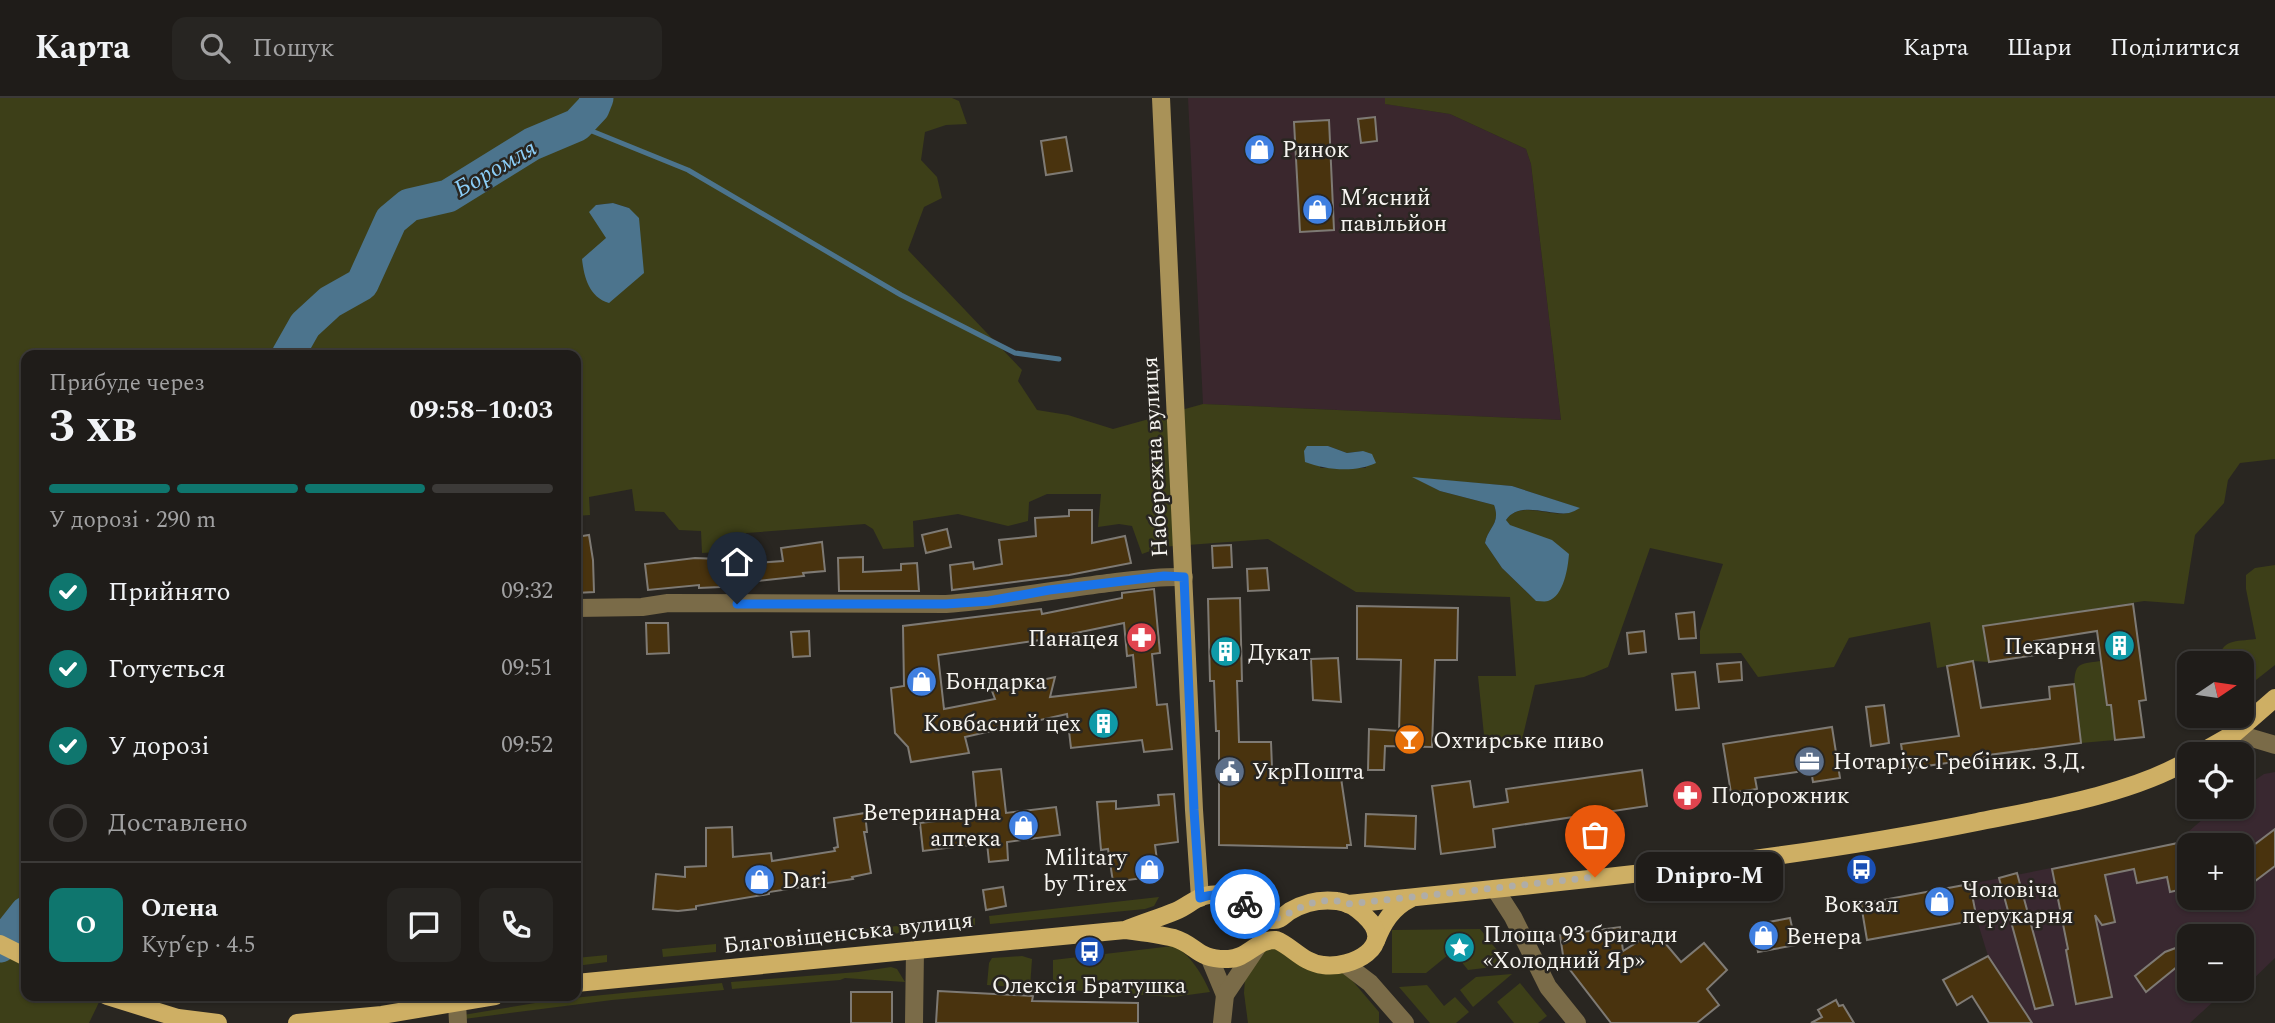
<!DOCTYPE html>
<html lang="uk">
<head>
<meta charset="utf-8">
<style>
	body { margin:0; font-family:Spectral,serif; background:#272522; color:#f1f3f6; height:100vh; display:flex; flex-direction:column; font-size:26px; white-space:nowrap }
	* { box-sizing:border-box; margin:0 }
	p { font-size:23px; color:#a1a1a2 }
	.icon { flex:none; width:38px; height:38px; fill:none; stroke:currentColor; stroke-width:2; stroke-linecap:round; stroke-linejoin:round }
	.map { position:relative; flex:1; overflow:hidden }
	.details { position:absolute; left:21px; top:252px; width:560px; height:651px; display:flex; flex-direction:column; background:#1f1c19; border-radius:14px; box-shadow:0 2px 5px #0004,0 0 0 2px #3c3a38 }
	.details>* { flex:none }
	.needle { width:46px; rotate:77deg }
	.buttons { position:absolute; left:2177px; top:553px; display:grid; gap:14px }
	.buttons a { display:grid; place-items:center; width:77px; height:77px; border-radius:14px; background:#1f1c19; box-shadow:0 2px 5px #0004,0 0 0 2px #3c3a38; font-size:35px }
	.pin { position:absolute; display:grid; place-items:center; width:60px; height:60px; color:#fff; margin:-72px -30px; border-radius:50% 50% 50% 0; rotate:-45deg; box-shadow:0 0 7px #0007 }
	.pin .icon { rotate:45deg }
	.courier { position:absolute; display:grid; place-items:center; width:70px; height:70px; margin:-35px; border:5px solid #1a73e8; border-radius:50%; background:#fff; color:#222; box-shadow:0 2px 9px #0007 }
	.bubble { position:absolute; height:49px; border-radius:14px; background:#1f1c19; box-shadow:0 2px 5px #0004,0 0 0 2px #3c3a38; font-size:23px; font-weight:700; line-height:49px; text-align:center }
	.overview em { font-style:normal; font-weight:700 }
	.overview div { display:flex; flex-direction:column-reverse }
	.overview { display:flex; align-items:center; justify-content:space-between; height:119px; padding:0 28px }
	h1 { font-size:46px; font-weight:700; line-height:52px }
	.bar { display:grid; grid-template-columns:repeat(4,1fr); gap:10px 7px; align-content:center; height:84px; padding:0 28px }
	.bar i { height:9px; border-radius:5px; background:#3c3a38 }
	.bar .on { background:#0f766e }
	.bar p { grid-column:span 4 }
	.line { display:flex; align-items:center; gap:18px; padding:0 28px; border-top:2px solid #3c3a38 }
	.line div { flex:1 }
	.round { display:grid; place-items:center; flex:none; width:74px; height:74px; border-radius:14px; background:#272522 }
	ol { padding:0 28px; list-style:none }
	li { display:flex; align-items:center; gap:21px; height:77px }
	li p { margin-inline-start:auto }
	li .icon { padding:7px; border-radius:50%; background:#0f766e; color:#fff; stroke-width:4 }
	li:last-child { color:#a1a1a2 }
	li i { width:38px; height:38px; border:4px solid #3c3a38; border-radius:50% }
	header { display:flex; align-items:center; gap:42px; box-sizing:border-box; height:98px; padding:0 35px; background:#1f1c19; border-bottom:2px solid #3c3a38 }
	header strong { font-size:33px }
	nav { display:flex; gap:38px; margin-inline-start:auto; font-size:24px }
	.search { width:490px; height:63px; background:#272522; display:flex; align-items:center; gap:18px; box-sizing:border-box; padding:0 24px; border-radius:14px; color:#a1a1a2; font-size:26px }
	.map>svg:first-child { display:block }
</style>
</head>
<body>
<header>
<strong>Карта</strong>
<div class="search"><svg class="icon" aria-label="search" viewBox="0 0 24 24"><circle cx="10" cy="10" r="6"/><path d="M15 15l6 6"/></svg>Пошук</div>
<nav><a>Карта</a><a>Шари</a><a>Поділитися</a></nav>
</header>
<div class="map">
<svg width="2275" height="925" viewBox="0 0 2275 925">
	<rect width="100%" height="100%" fill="#292621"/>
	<polygon fill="#3a272d" points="1188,0 1385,0 1386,6 1450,16 1526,51 1531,66 1561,322 1203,306"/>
	<path fill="#392830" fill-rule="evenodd" d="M2275,674V860L2246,888L2242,889V838H2189V891H2231H2227L2190,925H1989L1972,899L1957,907L1943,882L1988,858L1977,822L1970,786L2174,746L2217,709H2242V691L2264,676ZM2189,747H2242V800H2189Z"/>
	<g fill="#3d3f18" fill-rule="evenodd">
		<path d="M0,0H952L959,3L967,26L946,27L925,34L921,62L937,79L942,100L924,109L908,152L1022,272L1018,283L1037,312L1068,317L1113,331L1203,306L1561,322L1531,66L1526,51L1450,16L1385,6V0H2275V361L2240,365L2228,382L2224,405L2195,437L2184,506L2144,503L1984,528L1989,564L1973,563L1937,570L1930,524L1849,540L1834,569L1758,579L1741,555L1700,556V533L1723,466L1650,450L1608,569L1584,579L1535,587L1521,646L1485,647L1478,578H1516L1510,499L1356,494L1268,441L1161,449L1142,456L1132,428L1119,426L1098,429L1101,396H1047L1029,404L1028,423L1008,428L958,416L913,423L914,449L883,451L873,431L865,426L746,435L745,452L702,455L701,433L679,432L664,414L635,413L632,391L589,399L590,417L576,418V257H26V898H102L89,925H0ZM613,105L629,110L606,140L596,107ZM1328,348L1347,355L1363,353L1366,370H1320ZM1415,380L1512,388L1579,410C1575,412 1572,414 1568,415C1549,419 1520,402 1506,422L1509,427L1522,433L1536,503L1502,470L1485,445C1488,429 1501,426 1494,407L1440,393Z"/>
		<path d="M2275,467V567L2242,593V565H2218C2221,540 2235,544 2256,541L2246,491V477L2255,470Z"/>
		<path d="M2101,563L2107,607H2111L2115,642L2081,645C2079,631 2068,576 2079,568C2084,564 2095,564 2101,563Z"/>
		<polygon points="1159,799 1154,808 1145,811 990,826 989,818"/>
		<polygon points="975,820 975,828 850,840 849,833"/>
		<polygon points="1480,831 1509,867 1468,872 1453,853 1426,875 1392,875 1392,832"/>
		<polygon points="830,835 831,842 727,852 726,845"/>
		<polygon points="1261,844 1339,867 1379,914 1379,925 1248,925 1244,895 1246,866"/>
		<polygon points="716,846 716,854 663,859 662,851"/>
		<path d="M1173,848C1190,855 1203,878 1210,894L1173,899L1055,891L1053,888V862Z"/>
		<polygon points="607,857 607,864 576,868 576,860"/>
		<polygon points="1022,858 1032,861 1030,890 987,887 989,865 992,860"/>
		<polygon points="891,869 897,871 905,884 845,880 840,882 732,891 731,884 858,874"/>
		<polygon points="1512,876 1473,909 1460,892 1476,879"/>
		<polygon points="722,885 724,892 612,902 464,921 463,917 553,902"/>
		<polygon points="1520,885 1547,918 1538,925 1514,925 1497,904"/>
		<polygon points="1427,887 1444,908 1455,899 1469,914 1456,925 1430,925 1399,889"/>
	</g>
	<g fill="#4c748d">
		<path d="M613,105L629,110L639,120L644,175L609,205C589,199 584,179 582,161L606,140L589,114L596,107Z"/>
		<path d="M1307,348H1328L1347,355L1363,353L1372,356L1376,365C1355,375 1326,372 1305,364L1304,353Z"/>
		<path d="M1412,379L1512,388L1580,410C1576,412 1573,414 1569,415C1550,418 1520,402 1506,422L1510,427L1552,442L1569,456C1568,469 1564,498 1548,503C1545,504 1540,503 1536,503L1502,470L1485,445C1488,429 1501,426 1494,407L1440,393Z"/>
	</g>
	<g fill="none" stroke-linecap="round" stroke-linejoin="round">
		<polyline stroke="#4c748d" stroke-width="5" points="577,27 688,72 901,197 1015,255 1059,261"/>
		<g stroke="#4c748d" stroke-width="33">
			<polyline points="288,257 305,227 330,204 362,186 391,122 409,107 448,98 532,46 577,27 593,10 597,0"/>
			<polyline points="0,848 26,815"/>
		</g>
	</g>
	<g fill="#49330e" stroke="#7e7a74" stroke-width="2" fill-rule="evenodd">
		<polygon points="1375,19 1377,43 1361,45 1358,21"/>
		<polygon points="1329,22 1334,132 1300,134 1294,24"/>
		<polygon points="1066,39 1072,73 1046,77 1041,43"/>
		<polygon points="1069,412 1092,412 1092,445 1125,438 1131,465 1069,477 952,492 950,467 973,464 974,471 1002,466 999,442 1036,438 1035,420 1069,418"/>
		<polygon points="947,431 951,449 926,455 922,437"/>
		<polygon points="589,437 593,462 594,494 576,495 576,439"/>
		<polygon points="822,444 825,473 803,475 804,478 758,483 757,465 783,463 781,450"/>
		<polygon points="1231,447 1232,469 1213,470 1212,448"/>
		<polygon points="863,459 863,474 901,472 901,466 917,465 919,493 839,493 838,460"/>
		<polygon points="695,460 719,461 720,489 699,490 699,487 648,492 645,466"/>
		<polygon points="1267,470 1269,492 1248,493 1247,471"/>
		<path d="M1154,491L1160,555L1152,556L1157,607L1167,606L1172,651L1144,654L1142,642L1071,650L1067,616L965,639L969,655L911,664L908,649L895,635L891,590L904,588L903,528L1041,511L1042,516L1122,500V495ZM1124,525L1127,558L1133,557L1136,589L1050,599L1055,579L992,593L995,601L944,611L938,557L1047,541Z"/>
		<polygon points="1240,500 1242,583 1237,583 1239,644 1271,644 1272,670 1292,670 1292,681 1333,675 1334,681 1341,680 1351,747 1347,747 1347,750 1219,747 1219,633 1216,633 1214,583 1210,583 1208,501"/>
		<polygon points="2133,506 2146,602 2139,603 2144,639 2115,642 2111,607 2107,607 2097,533 2034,543 2036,557 1989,564 1983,528"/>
		<polygon points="1357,508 1458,510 1457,562 1435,562 1432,649 1385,648 1384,672 1368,672 1369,631 1399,633 1401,562 1357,561"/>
		<polygon points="1694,514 1696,540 1679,541 1676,516"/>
		<polygon points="646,525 668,525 669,555 647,556"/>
		<polygon points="809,533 810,558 793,559 791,534"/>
		<polygon points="1644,533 1646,554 1629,556 1627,535"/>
		<polygon points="1338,560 1341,604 1313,602 1311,561"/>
		<polygon points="1973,563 1981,610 2050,601 2049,589 2074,586 2081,645 1989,657 1989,659 1905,671 1901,646 1959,638 1947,568"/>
		<polygon points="1741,564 1742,582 1719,584 1717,566"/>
		<polygon points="1695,574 1699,610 1676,612 1672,576"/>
		<polygon points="1884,607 1889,645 1871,648 1866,609"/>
		<polygon points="1832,629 1840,680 1813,684 1811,672 1755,680 1757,691 1731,695 1723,646"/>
		<polygon points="1001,671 1006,715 1056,709 1060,737 1007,744 1008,762 989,764 987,745 923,753 920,725 977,718 973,674"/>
		<polygon points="1642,672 1647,708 1493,731 1495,749 1441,756 1432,688 1470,683 1474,709 1508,704 1506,691"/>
		<polygon points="1174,696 1178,744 1155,747 1159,778 1113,784 1108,751 1101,752 1097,704 1116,703 1116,711 1159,707 1158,697"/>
		<polygon points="865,715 867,734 864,734 871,775 852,779 853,781 769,794 769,796 696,808 696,811 678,813 653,811 656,776 685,779 685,769 706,768 706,730 732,729 733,759 771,755 772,763 835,753 834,750 838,749 834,720"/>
		<polygon points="1366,716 1416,718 1415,751 1365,748"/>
		<polygon points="2275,731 2275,768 2242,793 2242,756"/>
		<polygon points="2178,745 2187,790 2170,794 2167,779 2137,785 2134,771 2105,777 2115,824 2102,827 2095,817 2112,899 2076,906 2066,852 2068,851 2052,771"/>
		<polygon points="2017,775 2053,907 2035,911 1999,780"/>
		<polygon points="1970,786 1977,822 1867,842 1861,806"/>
		<polygon points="1003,789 1006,808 986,812 983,792"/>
		<polygon points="1790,820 1796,847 1758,854 1753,827"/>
		<polygon points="1620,829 1623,853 1655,833 1681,864 1704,845 1727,872 1707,891 1719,907 1697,925 1611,925 1564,864 1560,837"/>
		<polygon points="2189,845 2189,859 2146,894 2135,878 2165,854"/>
		<polygon points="1988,858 2027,917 2032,925 1989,925 1972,898 1957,907 1943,882"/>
		<polygon points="938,893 1033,898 1032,903 1138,905 1138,925 936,925"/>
		<rect x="851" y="894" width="41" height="31"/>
		<polygon points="1836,902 1839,908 1843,907 1854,925 1811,925 1822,919 1818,912"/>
	</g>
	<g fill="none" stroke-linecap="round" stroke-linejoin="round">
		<g stroke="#7a6b48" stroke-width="18">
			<path d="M576,510L642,509L668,505L946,506C1000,502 1054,492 1108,485C1134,482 1158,478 1184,479"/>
			<polyline points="2235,635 2275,647"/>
			<polyline points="1495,791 1513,819 1548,889 1577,925"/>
			<polyline points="1210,861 1225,897"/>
			<polyline points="1345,866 1370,885 1405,925"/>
			<polyline points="457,904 458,925"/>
			<polyline points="914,925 915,852"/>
			<polyline points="1222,925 1225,897 1260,845"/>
		</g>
		<polyline stroke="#a99258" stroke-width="18" points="1161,0 1194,712 1200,800"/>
		<g stroke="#ceaf64" stroke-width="18">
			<polyline points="2198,656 2235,635 2275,600"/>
			<path d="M1348,806C1558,784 1770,766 1977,724C2042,711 2132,696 2189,662"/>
			<path d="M1376,843C1383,825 1392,810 1410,801"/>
			<polyline points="0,846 26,859"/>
			<path d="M576,885L1125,832C1142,825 1159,820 1176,813C1186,809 1194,801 1204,798C1212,796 1223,796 1231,798C1247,803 1255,822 1272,822C1280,823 1284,817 1290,813C1305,804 1320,801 1337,803C1348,804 1357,810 1365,818C1398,848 1351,871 1323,867C1303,865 1292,848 1276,842C1257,841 1247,861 1228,861C1197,862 1197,847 1174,840C1158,836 1141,834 1125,832"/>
			<polyline points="107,898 178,920 218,925"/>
			<polyline points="297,925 382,917 495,898"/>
		</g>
	</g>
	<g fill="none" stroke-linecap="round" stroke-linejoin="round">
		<path stroke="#afada8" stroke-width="7" stroke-dasharray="0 12.6" d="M1245,806C1251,810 1256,817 1263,820C1283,829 1308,791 1348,806L1595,779"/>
		<path stroke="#1a73e8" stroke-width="9" d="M737,506H946L989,503L1049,492L1164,478L1184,479L1194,712L1200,800C1216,794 1232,797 1245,806"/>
	</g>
	<defs>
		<symbol id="shop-disc" viewBox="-11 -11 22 22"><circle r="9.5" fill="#3f7fe0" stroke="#292621"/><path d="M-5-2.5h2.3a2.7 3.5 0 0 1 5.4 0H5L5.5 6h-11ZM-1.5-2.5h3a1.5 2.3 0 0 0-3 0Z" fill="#fff"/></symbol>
		<symbol id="pharmacy-disc" viewBox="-11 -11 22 22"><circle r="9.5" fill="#e0444e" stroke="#292621"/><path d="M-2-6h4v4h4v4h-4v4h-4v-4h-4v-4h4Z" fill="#fff"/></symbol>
		<symbol id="building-disc" viewBox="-11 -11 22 22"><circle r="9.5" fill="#0f9aa8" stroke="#292621"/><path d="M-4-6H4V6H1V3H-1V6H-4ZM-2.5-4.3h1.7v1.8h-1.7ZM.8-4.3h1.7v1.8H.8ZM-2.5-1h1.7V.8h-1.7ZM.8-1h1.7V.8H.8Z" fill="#fff"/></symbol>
		<symbol id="bar-disc" viewBox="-11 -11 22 22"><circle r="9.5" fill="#e8710a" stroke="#292621"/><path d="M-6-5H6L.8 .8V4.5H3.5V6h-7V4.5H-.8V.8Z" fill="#fff"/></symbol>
		<symbol id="office-disc" viewBox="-11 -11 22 22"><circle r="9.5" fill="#5c6f8a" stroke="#292621"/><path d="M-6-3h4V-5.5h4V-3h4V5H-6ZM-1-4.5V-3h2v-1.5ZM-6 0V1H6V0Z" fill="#fff"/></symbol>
		<symbol id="civic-disc" viewBox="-11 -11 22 22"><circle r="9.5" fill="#5c6f8a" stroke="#292621"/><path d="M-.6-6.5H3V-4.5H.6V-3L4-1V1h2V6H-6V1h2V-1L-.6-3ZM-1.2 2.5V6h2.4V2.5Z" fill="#fff"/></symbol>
		<symbol id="bus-disc" viewBox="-11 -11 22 22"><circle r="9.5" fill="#1a4fb4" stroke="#292621"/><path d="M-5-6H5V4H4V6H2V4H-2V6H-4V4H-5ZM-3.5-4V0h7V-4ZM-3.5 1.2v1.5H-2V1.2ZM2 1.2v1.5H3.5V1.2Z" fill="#fff"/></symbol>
		<symbol id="sight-disc" viewBox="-11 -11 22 22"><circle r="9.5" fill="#0f9aa8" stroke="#292621"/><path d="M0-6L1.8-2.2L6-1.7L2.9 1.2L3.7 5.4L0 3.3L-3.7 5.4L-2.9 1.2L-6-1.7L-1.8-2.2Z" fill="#fff"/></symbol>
	</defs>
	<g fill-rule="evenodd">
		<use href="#shop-disc" x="1242" y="34" width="35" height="35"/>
		<use href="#shop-disc" x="1300" y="94" width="35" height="35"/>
		<use href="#pharmacy-disc" x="1124" y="522" width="35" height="35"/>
		<use href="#building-disc" x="2102" y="530" width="35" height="35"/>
		<use href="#building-disc" x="1208" y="536" width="35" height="35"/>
		<use href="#shop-disc" x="904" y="566" width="35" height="35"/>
		<use href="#building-disc" x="1086" y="608" width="35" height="35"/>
		<use href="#bar-disc" x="1392" y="624" width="35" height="35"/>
		<use href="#office-disc" x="1792" y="646" width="35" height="35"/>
		<use href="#civic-disc" x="1212" y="656" width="35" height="35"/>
		<use href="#pharmacy-disc" x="1670" y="680" width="35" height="35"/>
		<use href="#shop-disc" x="1006" y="710" width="35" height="35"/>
		<use href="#shop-disc" x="1132" y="754" width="35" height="35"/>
		<use href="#bus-disc" x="1844" y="754" width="35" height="35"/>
		<use href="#shop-disc" x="742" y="764" width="35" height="35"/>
		<use href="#shop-disc" x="1922" y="786" width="35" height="35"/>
		<use href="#shop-disc" x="1746" y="820" width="35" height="35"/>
		<use href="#sight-disc" x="1442" y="832" width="35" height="35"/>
		<use href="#bus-disc" x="1072" y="836" width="35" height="35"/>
	</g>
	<g text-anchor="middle" stroke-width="5" stroke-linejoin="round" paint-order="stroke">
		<g font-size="23" fill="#f7f5f1" stroke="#292621" text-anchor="start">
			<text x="1282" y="59">Ринок</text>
			<text x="1340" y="107">М’ясний<tspan x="1340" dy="26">павільйон</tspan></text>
			<text x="1119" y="548" text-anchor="end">Панацея</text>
			<text x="2096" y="556" text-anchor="end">Пекарня</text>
			<text x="1248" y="562">Дукат</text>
			<text x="945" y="591">Бондарка</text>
			<text x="1081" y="633" text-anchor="end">Ковбасний цех</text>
			<text x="1433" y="650">Охтирське пиво</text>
			<text x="1833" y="671">Нотаріус Гребіник. З.Д.</text>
			<text x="1252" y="681">УкрПошта</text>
			<text x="1711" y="705">Подорожник</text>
			<text x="1001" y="722" text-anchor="end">Ветеринарна<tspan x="1001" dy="26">аптека</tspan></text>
			<text x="1127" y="767" text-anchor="end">Military<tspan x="1127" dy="26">by Tirex</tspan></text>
			<text x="782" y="790">Dari</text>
			<text x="1962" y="799">Чоловіча<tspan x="1962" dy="26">перукарня</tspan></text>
			<text x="1861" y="814" text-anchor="middle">Вокзал</text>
			<text x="1483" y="844">Площа 93 бригади<tspan x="1483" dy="26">«Холодний Яр»</tspan></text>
			<text x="1786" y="846">Венера</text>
			<text x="1089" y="895" text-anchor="middle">Олексія Братушка</text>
		</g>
		<g font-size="23" fill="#f7f5f1" stroke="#292621">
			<text transform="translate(1154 359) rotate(-93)" y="8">Набережна вулиця</text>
			<text transform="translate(848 834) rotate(-6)" y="8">Благовіщенська вулиця</text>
		</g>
		<g font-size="24" font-style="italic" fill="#8ccef8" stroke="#292621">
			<text transform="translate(495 70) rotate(-30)" y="8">Боромля</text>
		</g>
	</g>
</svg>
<div class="buttons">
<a><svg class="needle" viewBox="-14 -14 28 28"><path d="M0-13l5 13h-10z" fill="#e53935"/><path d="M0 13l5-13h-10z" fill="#a1a1a2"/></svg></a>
<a><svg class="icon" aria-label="locate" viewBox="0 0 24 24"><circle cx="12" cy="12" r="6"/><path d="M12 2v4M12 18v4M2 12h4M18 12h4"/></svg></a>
<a>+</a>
<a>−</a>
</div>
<div class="pin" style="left:1595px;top:779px;background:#ea580c"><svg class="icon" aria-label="bag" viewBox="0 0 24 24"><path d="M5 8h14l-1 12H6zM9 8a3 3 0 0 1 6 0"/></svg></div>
<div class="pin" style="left:737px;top:506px;background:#1f2937"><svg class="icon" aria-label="home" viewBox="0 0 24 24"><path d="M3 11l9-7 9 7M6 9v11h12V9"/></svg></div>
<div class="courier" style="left:1245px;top:806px"><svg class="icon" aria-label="bike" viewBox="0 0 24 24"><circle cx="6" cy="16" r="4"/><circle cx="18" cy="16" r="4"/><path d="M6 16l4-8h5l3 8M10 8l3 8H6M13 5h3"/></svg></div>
<div class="bubble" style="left:1636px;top:754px;width:147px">Dnipro-M</div>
<section class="details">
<div class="overview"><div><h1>3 хв</h1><p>Прибуде через</p></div><em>09:58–10:03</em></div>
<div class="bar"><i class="on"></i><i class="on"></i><i class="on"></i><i></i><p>У дорозі · 290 m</p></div>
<ol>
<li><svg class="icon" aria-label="check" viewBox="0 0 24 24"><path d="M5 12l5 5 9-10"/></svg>Прийнято<p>09:32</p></li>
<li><svg class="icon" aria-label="check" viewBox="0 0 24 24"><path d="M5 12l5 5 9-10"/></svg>Готується<p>09:51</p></li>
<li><svg class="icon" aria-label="check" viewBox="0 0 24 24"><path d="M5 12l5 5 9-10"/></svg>У дорозі<p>09:52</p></li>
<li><i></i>Доставлено</li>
</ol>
<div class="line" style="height:126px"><b class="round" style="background:#0f766e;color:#fff">О</b><div><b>Олена</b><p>Кур’єр · 4.5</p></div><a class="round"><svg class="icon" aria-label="chat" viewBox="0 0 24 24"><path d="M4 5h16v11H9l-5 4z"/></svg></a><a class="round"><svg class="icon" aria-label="phone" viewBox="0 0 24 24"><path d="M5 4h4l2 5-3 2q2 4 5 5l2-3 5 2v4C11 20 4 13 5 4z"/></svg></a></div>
</section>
</div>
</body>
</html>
